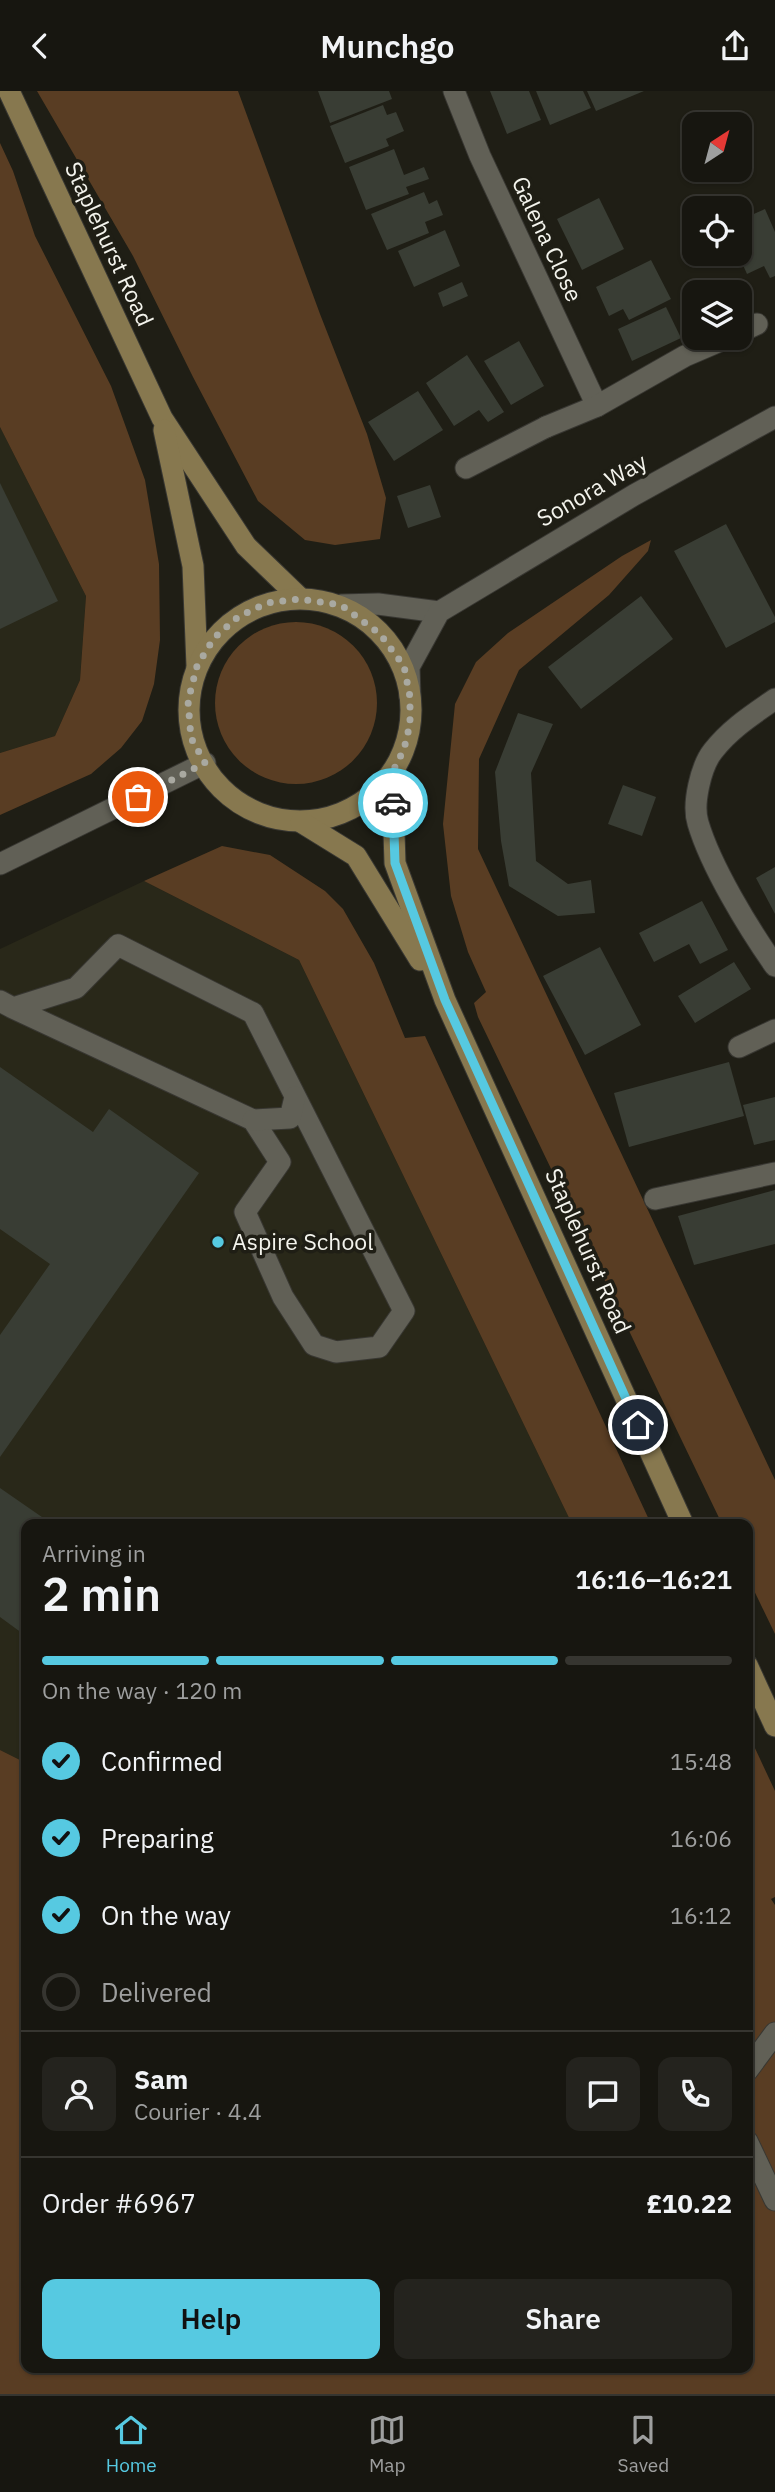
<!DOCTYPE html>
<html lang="en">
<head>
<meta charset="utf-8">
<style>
	body { margin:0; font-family:"IBM Plex Sans",sans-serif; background:#24231e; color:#f1f3f6; height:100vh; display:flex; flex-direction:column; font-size:26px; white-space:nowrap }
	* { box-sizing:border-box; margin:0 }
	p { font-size:23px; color:#9e9f9f }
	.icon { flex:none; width:38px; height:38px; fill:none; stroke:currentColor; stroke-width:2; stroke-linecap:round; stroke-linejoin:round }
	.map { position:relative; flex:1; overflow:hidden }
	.details { position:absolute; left:21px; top:1428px; width:732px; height:854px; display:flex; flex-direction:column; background:#171610; border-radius:14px; box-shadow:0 2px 5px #0004,0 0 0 2px #363530 }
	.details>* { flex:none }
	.needle { width:46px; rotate:36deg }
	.fabs { position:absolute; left:682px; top:21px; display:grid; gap:14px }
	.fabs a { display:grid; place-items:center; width:70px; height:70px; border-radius:14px; background:#171610; box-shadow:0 2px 5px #0004,0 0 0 2px #363530; font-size:35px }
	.pin { position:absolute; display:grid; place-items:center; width:60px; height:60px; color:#fff; margin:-30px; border:4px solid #fff; border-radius:50%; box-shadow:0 2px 7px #0007 }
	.courier { position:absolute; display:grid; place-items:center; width:70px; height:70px; margin:-35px; border:5px solid #56c9e1; border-radius:50%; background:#fff; color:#222; box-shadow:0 2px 9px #0007 }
	.overview em { font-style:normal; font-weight:600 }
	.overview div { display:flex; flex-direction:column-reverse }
	.overview { display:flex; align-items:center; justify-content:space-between; height:119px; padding:0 21px }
	h1 { font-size:46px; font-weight:600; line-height:52px }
	.bar { display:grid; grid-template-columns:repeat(4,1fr); gap:10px 7px; align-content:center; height:84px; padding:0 21px }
	.bar i { height:9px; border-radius:5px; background:#363530 }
	.bar .on { background:#56c9e1 }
	.bar p { grid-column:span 4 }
	.line { display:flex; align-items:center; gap:18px; padding:0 21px; border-top:2px solid #363530 }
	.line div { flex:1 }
	.round { display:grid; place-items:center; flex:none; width:74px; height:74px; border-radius:14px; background:#24231e }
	ol { padding:0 21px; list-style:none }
	li { display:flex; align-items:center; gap:21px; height:77px }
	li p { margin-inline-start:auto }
	li .icon { padding:7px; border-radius:50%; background:#56c9e1; color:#111; stroke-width:4 }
	li:last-child { color:#9e9f9f }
	li i { width:38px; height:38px; border:4px solid #363530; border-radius:50% }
	.button { display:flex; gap:14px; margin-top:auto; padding:14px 21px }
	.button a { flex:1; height:80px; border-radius:14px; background:#56c9e1; color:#111; font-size:28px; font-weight:600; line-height:80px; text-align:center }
	.button a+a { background:#24231e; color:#f1f3f6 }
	header { display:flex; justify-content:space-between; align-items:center; height:91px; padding:0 21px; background:#171610; font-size:32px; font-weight:600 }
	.tabs { display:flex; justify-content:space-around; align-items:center; height:98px; border-top:2px solid #363530; background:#171610; font-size:19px; color:#9e9f9f }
	.tabs a { display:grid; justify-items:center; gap:4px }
	.tabs .on { color:#56c9e1 }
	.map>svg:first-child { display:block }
</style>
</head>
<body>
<header><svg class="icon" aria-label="back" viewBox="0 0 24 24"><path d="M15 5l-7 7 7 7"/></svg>Munchgo<svg class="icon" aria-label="share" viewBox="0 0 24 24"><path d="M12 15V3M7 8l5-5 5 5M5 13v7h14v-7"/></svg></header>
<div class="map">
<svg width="775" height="2303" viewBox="0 0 775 2303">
	<rect width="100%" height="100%" fill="#1f1e15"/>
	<g fill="#292819">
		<polygon points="0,336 86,505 80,589 55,645 0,662"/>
		<polygon points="144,790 299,869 572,1433 26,1433 26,1672 0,1659 0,858"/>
	</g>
	<g fill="#593d23">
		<polygon points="37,0 238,0 320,223 367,343 386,407 380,448 335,454 305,449 258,410 193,286 133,165"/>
		<polygon points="0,52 13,80 35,145 111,295 145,389 159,473 160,549 154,593 142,630 121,657 91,683 0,724 0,662 55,645 80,589 86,505 0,336"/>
		<polygon points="651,449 648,460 609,504 519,579 479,668 478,758 775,1389 775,1543 747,1485 747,1433 722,1433 478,926 474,912 486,901 468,861 451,805 443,733 455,613 476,571 508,542 622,465"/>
		<circle cx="296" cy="612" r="81"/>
		<polygon points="222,755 270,764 325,800 343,818 374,872 405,947 425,945 651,1433 572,1433 299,869 144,790"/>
		<polygon points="747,1640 775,1700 775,1806 771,1808 775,1814 775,2303 0,2303 0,1659 26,1672 26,2277 747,2277"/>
	</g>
	<g fill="#393d34">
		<polygon points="318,0 389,0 392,8 330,32"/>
		<polygon points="490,0 529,0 541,29 507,43"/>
		<polygon points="536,0 583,0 591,17 550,34"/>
		<polygon points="587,0 644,0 596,20"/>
		<polygon points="383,14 387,24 396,21 404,40 386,48 389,55 345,72 330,35"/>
		<polygon points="394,58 404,84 424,76 429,88 406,96 409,103 366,119 349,76"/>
		<polygon points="424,101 429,113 437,109 443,124 425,131 429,142 387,159 371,123"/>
		<polygon points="599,107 624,158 582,179 557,128"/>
		<polygon points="765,118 775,141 775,185 770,187 764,175 747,183 738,163 740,163 740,129"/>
		<polygon points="445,139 460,175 414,196 398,160"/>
		<polygon points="651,169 671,208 629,229 623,218 609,225 596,196"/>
		<polygon points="462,191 468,205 443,216 438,202"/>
		<polygon points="666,216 681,247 632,270 618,238"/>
		<polygon points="519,250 544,295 511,314 484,270"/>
		<polygon points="467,264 504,321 488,331 479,319 454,335 426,292"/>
		<polygon points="418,300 443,339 394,370 368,331"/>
		<polygon points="0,392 58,510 0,538"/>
		<polygon points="430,394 441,426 408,437 397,405"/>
		<polygon points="726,433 775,526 775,531 726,557 674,460"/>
		<polygon points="641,505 673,548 581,618 548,576"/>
		<polygon points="518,622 553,633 531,682 536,770 568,793 591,789 595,822 558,825 509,795 501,750 495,681"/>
		<polygon points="623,694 656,706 642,745 608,733"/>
		<polygon points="775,776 775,823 756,787"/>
		<polygon points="702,810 728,859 700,873 689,853 654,871 639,842"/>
		<polygon points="600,856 641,934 585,964 543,885"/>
		<polygon points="734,871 751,898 695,932 678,905"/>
		<polygon points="729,971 744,1025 629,1056 614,1002"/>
		<polygon points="0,976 93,1041 109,1018 199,1082 0,1366 0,1244 50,1173 0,1138"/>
		<polygon points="775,1006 775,1049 754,1054 743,1014"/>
		<polygon points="775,1099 775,1153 694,1174 678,1125"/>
		<polygon points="0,1397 52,1433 26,1433 26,1545 0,1526"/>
	</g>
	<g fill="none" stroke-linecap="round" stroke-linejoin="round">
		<defs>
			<g id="lane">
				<polyline points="466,377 546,336"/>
				<polyline points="0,910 13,917 76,897 118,854 253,922 404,1220 379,1256 336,1261 314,1254 283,1206 245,1121 280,1071 253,1029 13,917"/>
				<polyline points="739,956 775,939"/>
				<polyline points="253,1029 290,1027 295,1006"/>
				<polyline points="747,1980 775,1942"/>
				<polyline points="747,2050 775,2109"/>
			</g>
			<g id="street">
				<polyline points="454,0 480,65 597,315"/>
				<polyline points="740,241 757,233"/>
				<polyline points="546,336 597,315 685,265 727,247"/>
				<polyline points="341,514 378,513 439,521"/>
				<polyline points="410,606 409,576 439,521 634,404 775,326"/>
				<path d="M775,608C752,624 730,638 713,660C701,675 692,713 698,732C711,776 749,838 775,875"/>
				<polyline points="0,773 205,672"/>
				<polyline points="655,1108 775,1082"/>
			</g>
			<g id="secondary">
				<polyline points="9,0 162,327 246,455 300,507"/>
				<polyline points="164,339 193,475 197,575"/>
				<circle cx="300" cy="619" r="111"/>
				<polyline points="392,682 395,772 445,909 683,1433"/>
				<polyline points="301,731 356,765 420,869"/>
				<polyline points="747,1574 775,1635"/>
			</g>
		</defs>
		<use href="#lane" stroke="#383732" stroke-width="23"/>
		<use href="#street" stroke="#383732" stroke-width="23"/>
		<use href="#secondary" stroke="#383732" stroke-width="23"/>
		<use href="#lane" stroke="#616056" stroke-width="21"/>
		<use href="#street" stroke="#616056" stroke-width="21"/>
		<use href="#secondary" stroke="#87784f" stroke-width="21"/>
	</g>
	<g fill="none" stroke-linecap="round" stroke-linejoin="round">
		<polyline stroke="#a9a9a1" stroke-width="7" stroke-dasharray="0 12.6" points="138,706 205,672 191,647 188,610 197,575 214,547 238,526 267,512 300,508 341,514 380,543 404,575 410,606 410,633 404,658 392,682 393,712"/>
		<polyline stroke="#56c9e1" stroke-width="9" points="393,712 395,772 445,909 638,1334"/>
	</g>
	<circle fill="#56c9e1" stroke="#1f1e15" stroke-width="2.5" cx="218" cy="1151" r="7"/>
	<g text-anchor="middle" stroke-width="7" stroke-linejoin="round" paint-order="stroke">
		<g font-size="23" fill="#f4f4ed" stroke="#1f1e15">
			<text transform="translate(547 148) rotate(65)" y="8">Galena Close</text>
			<text transform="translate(109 153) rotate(65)" y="8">Staplehurst Road</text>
			<text transform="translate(592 399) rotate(-30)" y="8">Sonora Way</text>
			<text transform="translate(588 1160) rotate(66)" y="8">Staplehurst Road</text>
		</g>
		<g font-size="23" fill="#f4f4ed" stroke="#1f1e15" text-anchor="start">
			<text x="232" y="1159">Aspire School</text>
		</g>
	</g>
</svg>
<div class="fabs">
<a><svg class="needle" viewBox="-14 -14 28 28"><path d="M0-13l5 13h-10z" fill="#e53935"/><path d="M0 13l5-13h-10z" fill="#9e9f9f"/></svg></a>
<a><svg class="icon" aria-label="locate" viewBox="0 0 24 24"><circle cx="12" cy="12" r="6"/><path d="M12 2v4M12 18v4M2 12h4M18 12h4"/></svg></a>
<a><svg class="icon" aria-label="layers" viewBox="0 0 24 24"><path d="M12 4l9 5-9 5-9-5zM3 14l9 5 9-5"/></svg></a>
</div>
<div class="pin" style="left:138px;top:706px;background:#ea580c"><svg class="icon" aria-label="bag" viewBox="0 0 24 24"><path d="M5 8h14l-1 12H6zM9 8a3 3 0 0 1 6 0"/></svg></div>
<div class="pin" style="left:638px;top:1334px;background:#1f2937"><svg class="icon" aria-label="home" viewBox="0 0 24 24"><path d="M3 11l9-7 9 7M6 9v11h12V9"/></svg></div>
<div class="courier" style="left:393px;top:712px"><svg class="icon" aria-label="car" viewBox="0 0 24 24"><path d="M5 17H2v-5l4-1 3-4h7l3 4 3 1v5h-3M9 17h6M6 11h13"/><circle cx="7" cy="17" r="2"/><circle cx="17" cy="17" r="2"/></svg></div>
<section class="details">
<div class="overview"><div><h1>2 min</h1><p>Arriving in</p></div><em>16:16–16:21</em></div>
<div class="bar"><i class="on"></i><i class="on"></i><i class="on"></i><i></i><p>On the way · 120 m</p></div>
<ol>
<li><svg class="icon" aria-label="check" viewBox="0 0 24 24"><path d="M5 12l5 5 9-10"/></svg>Confirmed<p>15:48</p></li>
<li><svg class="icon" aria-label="check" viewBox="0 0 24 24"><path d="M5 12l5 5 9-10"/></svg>Preparing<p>16:06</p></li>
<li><svg class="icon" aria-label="check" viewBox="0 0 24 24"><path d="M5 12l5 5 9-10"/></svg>On the way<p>16:12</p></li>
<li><i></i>Delivered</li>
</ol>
<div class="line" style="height:126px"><a class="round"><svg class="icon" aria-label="person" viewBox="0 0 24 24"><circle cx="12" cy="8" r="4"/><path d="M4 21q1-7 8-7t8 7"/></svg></a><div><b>Sam</b><p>Courier · 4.4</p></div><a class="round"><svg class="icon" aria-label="chat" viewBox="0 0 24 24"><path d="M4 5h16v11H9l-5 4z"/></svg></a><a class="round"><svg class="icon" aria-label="phone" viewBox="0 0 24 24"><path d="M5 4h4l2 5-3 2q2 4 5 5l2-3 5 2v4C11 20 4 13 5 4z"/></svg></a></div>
<div class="line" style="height:91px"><div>Order #6967</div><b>£10.22</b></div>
<div class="button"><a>Help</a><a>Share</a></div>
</section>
</div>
<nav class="tabs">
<a class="on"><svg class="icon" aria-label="home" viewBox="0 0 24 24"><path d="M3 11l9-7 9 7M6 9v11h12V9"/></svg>Home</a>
<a><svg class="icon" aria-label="map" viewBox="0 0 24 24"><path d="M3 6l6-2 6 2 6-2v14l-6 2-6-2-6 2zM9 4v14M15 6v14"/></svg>Map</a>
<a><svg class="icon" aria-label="saved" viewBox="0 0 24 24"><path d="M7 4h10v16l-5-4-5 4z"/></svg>Saved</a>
</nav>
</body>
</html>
